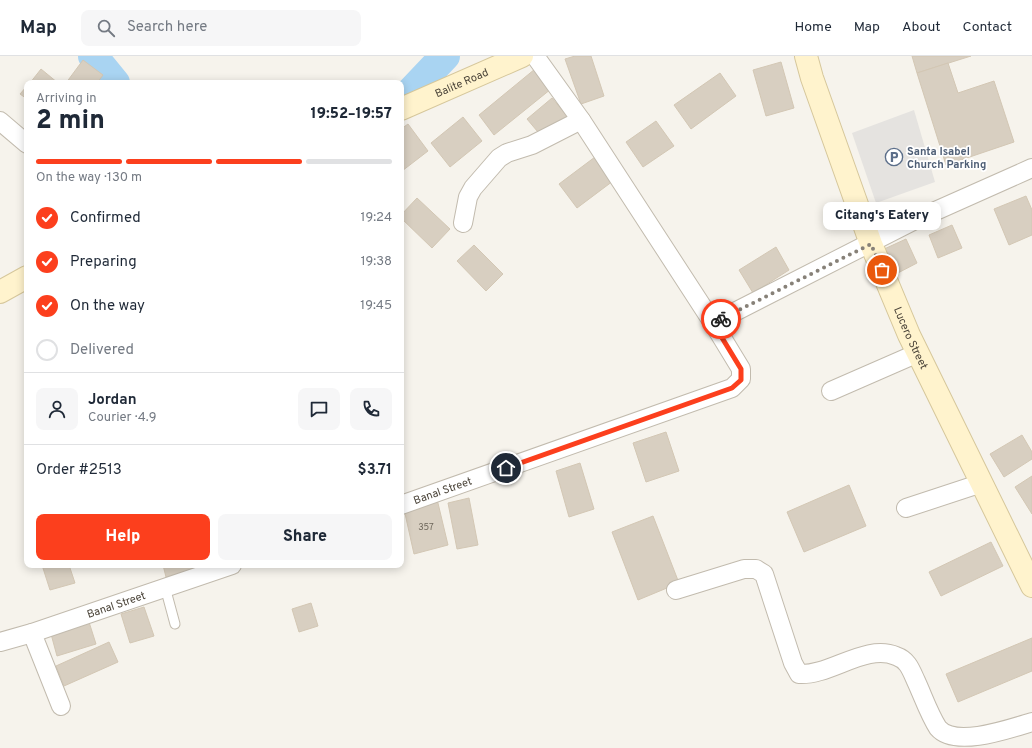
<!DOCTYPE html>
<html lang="en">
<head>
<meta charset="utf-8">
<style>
	body { margin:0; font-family:Overpass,sans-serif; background:#f6f6f7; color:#1f2937; height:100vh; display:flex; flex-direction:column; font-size:15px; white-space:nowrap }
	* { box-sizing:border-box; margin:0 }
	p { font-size:13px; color:#747a83 }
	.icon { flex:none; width:22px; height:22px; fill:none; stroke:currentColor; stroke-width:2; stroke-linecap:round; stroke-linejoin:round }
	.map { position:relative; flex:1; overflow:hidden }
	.side { position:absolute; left:24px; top:24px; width:380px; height:488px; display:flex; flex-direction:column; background:#fff; border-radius:8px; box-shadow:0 2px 10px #0003 }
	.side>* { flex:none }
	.pin { position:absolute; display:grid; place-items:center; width:34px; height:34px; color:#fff; margin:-17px; border:2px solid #fff; border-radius:50%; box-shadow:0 1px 4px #0007 }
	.courier { position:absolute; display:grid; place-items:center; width:40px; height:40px; margin:-20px; border:3px solid #fc3f1d; border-radius:50%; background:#fff; color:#222; box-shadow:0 1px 5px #0007 }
	.bubble { position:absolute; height:28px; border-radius:8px; background:#fff; box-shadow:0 2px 10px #0003; font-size:13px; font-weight:800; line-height:28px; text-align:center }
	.summary em { font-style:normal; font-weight:800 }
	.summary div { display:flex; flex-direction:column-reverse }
	.summary { display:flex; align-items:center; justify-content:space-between; height:68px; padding:0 12px }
	h1 { font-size:26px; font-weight:800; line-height:30px }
	.bar { display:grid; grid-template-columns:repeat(4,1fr); gap:6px 4px; align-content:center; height:48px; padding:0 12px }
	.bar i { height:5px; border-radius:3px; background:#e0e1e3 }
	.bar .current { background:#fc3f1d }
	.bar p { grid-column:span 4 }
	.line { display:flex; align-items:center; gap:10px; padding:0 12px; border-top:1px solid #e0e1e3 }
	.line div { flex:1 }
	.round { display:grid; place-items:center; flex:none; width:42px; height:42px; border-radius:8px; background:#f6f6f7 }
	ol { padding:0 12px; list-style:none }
	li { display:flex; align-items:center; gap:12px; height:44px }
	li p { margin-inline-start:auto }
	li .icon { padding:4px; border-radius:50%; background:#fc3f1d; color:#fff; stroke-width:4 }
	li:last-child { color:#747a83 }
	li i { width:22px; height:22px; border:2px solid #e0e1e3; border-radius:50% }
	.action { display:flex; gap:8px; margin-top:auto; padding:8px 12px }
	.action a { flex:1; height:46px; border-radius:8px; background:#fc3f1d; color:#fff; font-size:16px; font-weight:800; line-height:46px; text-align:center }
	.action a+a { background:#f6f6f7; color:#1f2937 }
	header { display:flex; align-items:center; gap:24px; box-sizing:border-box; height:56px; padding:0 20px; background:#fff; border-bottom:1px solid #e0e1e3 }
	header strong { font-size:19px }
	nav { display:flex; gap:22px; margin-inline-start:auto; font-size:14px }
	.search { width:280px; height:36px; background:#f6f6f7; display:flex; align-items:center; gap:10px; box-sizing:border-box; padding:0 14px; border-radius:8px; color:#747a83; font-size:15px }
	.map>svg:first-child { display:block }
</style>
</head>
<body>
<header>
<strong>Map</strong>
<div class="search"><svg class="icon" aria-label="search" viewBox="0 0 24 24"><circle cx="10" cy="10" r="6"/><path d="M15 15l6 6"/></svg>Search here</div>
<nav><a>Home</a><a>Map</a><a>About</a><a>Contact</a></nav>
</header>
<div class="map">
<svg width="1032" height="692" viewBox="0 0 1032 692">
	<rect width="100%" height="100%" fill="#f6f3ec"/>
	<polygon fill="#e5e3e0" points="914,54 935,126 876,147 852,77"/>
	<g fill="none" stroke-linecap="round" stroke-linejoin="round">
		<g stroke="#a9d4f2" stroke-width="30">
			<polyline points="93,0 115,27"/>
			<polyline points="401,44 405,42 445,0"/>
		</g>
	</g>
	<g fill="#d8cfc1" stroke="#d3c7b4">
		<polygon points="575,0 591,0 604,40 581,48 565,3"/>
		<polygon points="912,0 971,0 917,17"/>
		<polygon points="83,4 103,19 97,27 66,27"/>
		<polygon points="781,6 794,52 766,60 753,14"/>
		<polygon points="948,7 958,37 994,25 1014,86 946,109 917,17"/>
		<polygon points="41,13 58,27 30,27"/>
		<polygon points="535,13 551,33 494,79 479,59"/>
		<polygon points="720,17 736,40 691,73 674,49"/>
		<polygon points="27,30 27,43 20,38"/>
		<polygon points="552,42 568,61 543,82 527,63"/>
		<polygon points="463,61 482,85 450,111 431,87"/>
		<polygon points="656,65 674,90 643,111 626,86"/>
		<polygon points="408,68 428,95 402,115 401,73"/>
		<polygon points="595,101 613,125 577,152 559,128"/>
		<polygon points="1026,140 1032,154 1032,179 1009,189 994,153"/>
		<polygon points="417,142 450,173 432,192 401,162 401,159"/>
		<polygon points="952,169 962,192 938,202 929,179"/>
		<polygon points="906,183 917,207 894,219 882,194"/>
		<polygon points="474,189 503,218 486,235 457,205"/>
		<polygon points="776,191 789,214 753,237 739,214"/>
		<polygon points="666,376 679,415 646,426 633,387"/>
		<polygon points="1022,379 1032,396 1032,403 1004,421 990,398"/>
		<polygon points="580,407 594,453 569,461 556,415"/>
		<polygon points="1032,420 1032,458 1015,431"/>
		<polygon points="849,429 866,470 804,496 787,456"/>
		<polygon points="469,442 478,489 457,493 448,447"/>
		<polygon points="437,443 448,489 414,498 404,453"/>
		<polygon points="653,460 679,527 638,544 612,476"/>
		<polygon points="991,486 1003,510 941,540 929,516"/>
		<polygon points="42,509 69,509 75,527 50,534"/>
		<polygon points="163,509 196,509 197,512 166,521"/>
		<polygon points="311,547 318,570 299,576 292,553"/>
		<polygon points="144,551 154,580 130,587 121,558"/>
		<polygon points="89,566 96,588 57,600 51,578"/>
		<polygon points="1032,582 1032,615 958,646 946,618"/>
		<polygon points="109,586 118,606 64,630 56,610"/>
	</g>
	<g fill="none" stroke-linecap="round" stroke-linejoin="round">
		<defs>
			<polyline id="lane" points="165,531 175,568"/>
			<g id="street">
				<polyline points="0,65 27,88"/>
				<polyline points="463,167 468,141 473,132 499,102 507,97 532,89 581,64"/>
				<polyline points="713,267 913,165 1032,112"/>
				<polyline points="831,335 918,297"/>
				<path id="s1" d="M401,449L732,332L741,323V313L713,267L581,64L535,0"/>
				<polyline points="906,452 982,427"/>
				<path d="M676,534L744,513H756L764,518L793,607L799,618C830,620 866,587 896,600C908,604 911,614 916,625C923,640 929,658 938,672C955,692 1009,673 1032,666"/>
				<polyline points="32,577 61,650"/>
				<path id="s2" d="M0,586L32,577L232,509"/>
			</g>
			<g id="secondary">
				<path id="s3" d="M806,0L812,22L871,188L909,279L1032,530"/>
				<path id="s4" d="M401,53L522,0"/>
				<polyline points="0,236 27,221"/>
			</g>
		</defs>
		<use href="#lane" stroke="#c2bbae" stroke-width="11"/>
		<use href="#street" stroke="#c2bbae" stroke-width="20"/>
		<use href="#secondary" stroke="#d6c79b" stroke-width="24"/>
		<use href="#lane" stroke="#fff" stroke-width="9"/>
		<use href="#street" stroke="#fff" stroke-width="18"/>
		<use href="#secondary" stroke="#fff3cd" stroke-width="22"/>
	</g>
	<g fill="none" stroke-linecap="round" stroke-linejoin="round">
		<polyline stroke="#878178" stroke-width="4" stroke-dasharray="0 7.2" points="721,263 871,188 882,214"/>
		<polyline stroke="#fc3f1d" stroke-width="5" points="506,412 732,332 741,324 741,313 713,267 721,263"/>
	</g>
	<defs>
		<symbol id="parking-ring" viewBox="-11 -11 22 22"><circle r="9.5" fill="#fff" stroke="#5c6f8a" stroke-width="1.5"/><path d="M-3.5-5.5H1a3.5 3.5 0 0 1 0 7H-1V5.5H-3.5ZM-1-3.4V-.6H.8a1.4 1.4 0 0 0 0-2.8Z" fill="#5c6f8a"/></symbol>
	</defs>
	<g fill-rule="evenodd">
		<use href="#parking-ring" x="884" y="91" width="20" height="20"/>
	</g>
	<g text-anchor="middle" stroke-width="3.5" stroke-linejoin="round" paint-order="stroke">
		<g font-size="9" fill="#6e675b">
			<text x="426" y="474">357</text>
		</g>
		<g font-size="11" fill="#4b4439" stroke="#fff">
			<text dy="4" stroke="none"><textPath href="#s4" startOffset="66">Balite Road</textPath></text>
			<text dy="4" stroke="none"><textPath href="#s3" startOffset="301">Lucero Street</textPath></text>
			<text dy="4" stroke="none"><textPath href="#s1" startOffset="44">Banal Street</textPath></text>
			<text dy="4" stroke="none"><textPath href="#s2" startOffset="122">Banal Street</textPath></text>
		</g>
		<g font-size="11" font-weight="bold" fill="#4e5e75" stroke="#fff" text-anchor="start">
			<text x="907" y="99">Santa Isabel<tspan x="907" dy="13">Church Parking</tspan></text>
		</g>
	</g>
</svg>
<div class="pin" style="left:882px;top:214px;background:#ea580c"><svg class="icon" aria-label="bag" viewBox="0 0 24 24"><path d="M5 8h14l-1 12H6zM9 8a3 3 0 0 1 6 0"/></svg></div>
<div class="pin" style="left:506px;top:412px;background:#1f2937"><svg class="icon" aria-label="home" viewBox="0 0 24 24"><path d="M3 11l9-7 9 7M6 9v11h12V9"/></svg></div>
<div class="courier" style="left:721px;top:263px"><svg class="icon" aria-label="bike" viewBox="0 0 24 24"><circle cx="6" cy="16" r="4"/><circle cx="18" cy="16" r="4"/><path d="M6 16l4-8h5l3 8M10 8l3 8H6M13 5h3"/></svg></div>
<div class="bubble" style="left:823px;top:146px;width:118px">Citang's Eatery</div>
<section class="side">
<div class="summary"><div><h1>2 min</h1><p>Arriving in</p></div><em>19:52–19:57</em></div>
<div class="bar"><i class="current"></i><i class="current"></i><i class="current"></i><i></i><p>On the way · 130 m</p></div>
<ol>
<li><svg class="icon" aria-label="check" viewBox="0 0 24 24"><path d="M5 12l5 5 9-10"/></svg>Confirmed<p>19:24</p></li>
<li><svg class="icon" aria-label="check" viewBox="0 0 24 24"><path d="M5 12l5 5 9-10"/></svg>Preparing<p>19:38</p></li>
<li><svg class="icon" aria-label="check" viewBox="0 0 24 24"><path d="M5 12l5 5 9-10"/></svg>On the way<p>19:45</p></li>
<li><i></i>Delivered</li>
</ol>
<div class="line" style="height:72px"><a class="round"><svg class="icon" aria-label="person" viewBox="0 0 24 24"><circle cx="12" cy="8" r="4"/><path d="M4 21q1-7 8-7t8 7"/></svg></a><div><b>Jordan</b><p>Courier · 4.9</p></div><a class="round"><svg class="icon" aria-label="chat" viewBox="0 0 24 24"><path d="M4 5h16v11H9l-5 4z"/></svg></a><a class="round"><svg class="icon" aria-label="phone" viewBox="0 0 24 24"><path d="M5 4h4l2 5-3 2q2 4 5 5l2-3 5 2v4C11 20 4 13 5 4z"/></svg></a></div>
<div class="line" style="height:52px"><div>Order #2513</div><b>$3.71</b></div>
<div class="action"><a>Help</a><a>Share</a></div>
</section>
</div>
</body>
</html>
